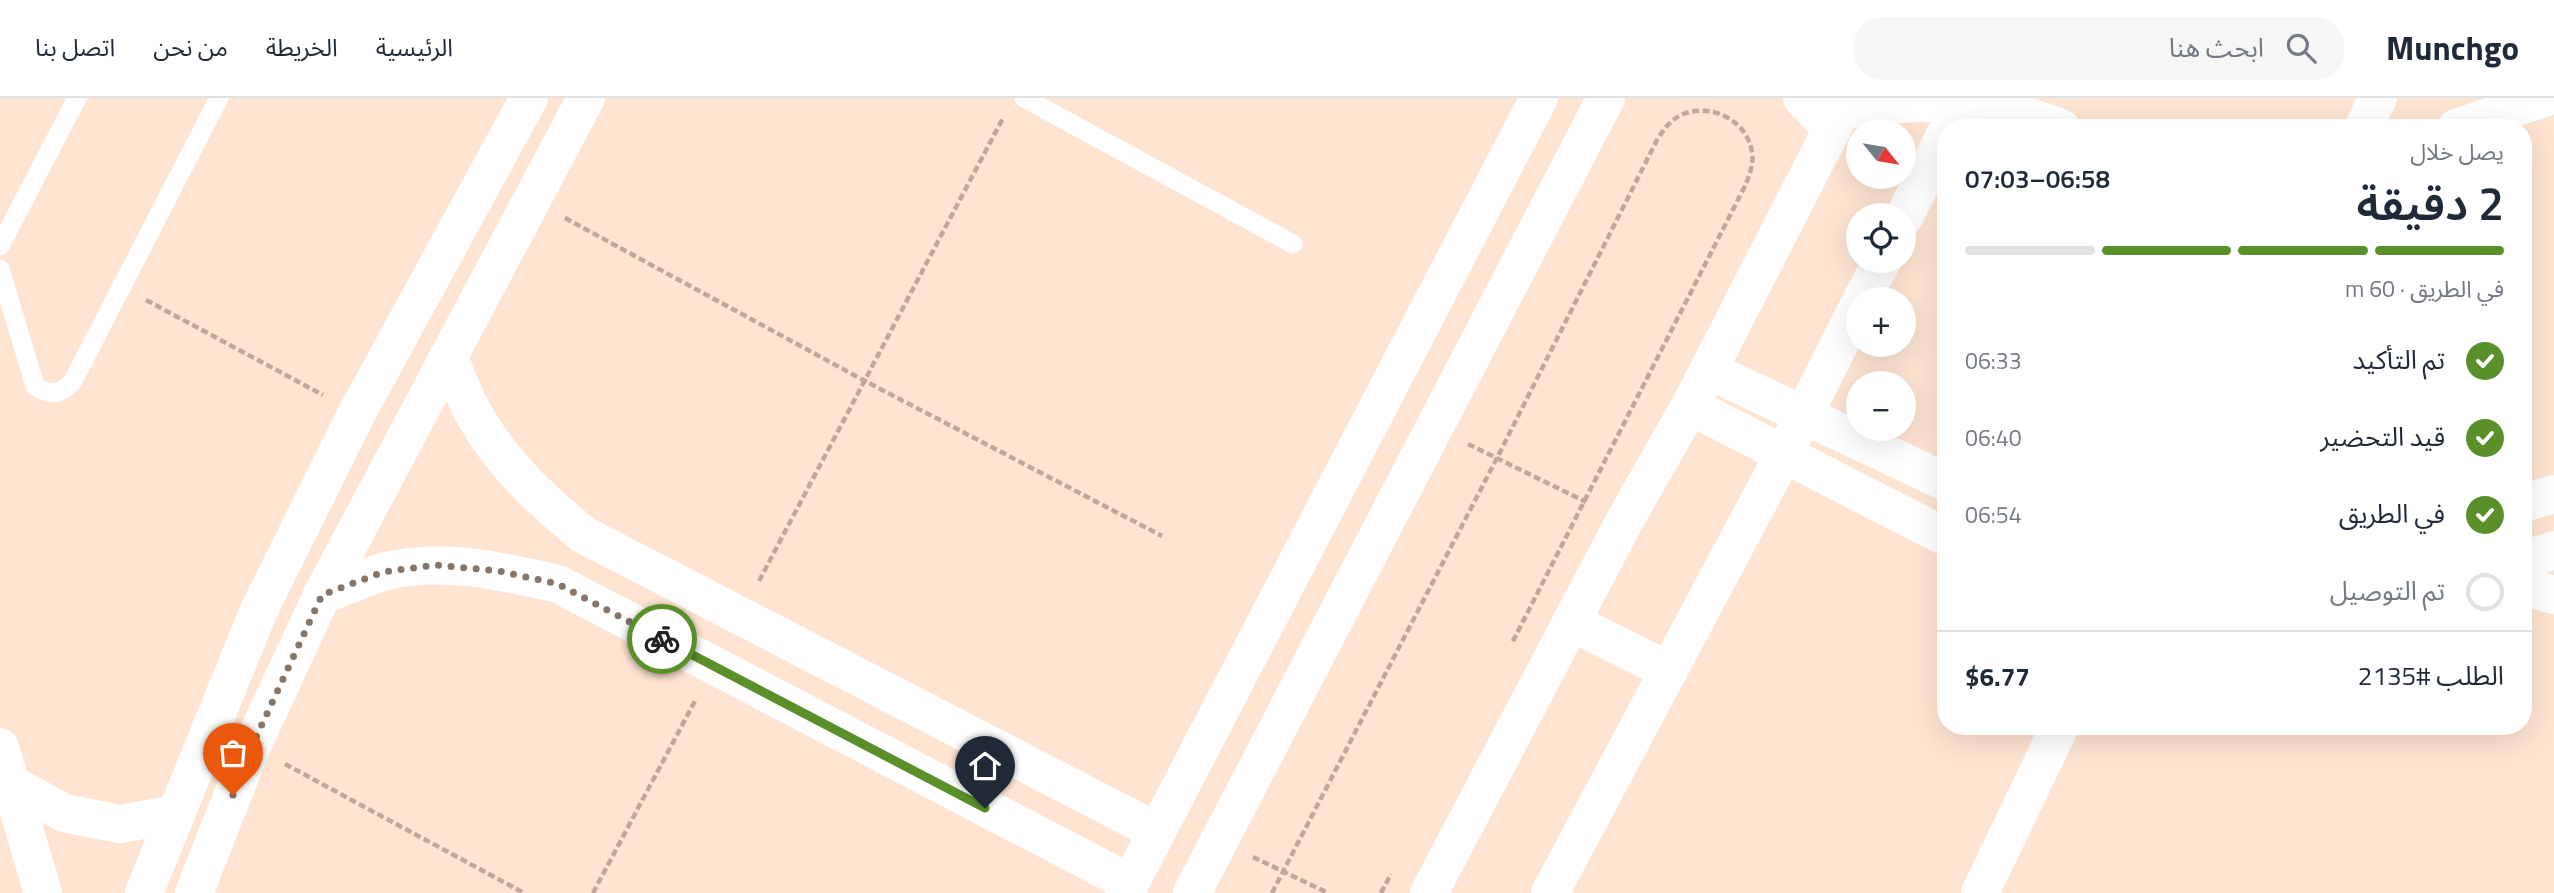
<!DOCTYPE html>
<html lang="ar">
<head>
<meta charset="utf-8">
<style>
	body { margin:0; font-family:"Titillium Web","Noto Sans Arabic",sans-serif; background:#f6f6f7; color:#1f2937; direction:rtl; height:100vh; display:flex; flex-direction:column; font-size:26px; white-space:nowrap }
	* { box-sizing:border-box; margin:0 }
	p { font-size:23px; color:#747a83 }
	.icon { flex:none; width:38px; height:38px; fill:none; stroke:currentColor; stroke-width:2; stroke-linecap:round; stroke-linejoin:round }
	.map { position:relative; flex:1; overflow:hidden; direction:ltr }
	.side { position:absolute; left:1937px; top:21px; width:595px; height:616px; display:flex; flex-direction:column; background:#fff; border-radius:28px; box-shadow:0 7px 28px #0002; direction:rtl }
	.side>* { flex:none }
	.needle { width:46px; rotate:120deg }
	.buttons { position:absolute; left:1846px; top:21px; display:grid; gap:14px }
	.buttons a { display:grid; place-items:center; width:70px; height:70px; border-radius:50%; background:#fff; box-shadow:0 7px 28px #0002; font-size:35px }
	.pin { position:absolute; display:grid; place-items:center; width:60px; height:60px; color:#fff; margin:-72px -30px; border-radius:50% 50% 50% 0; rotate:-45deg; box-shadow:0 0 7px #0007 }
	.pin .icon { rotate:45deg }
	.courier { position:absolute; display:grid; place-items:center; width:70px; height:70px; margin:-35px; border:5px solid #5a902a; border-radius:50%; background:#fff; color:#222; box-shadow:0 2px 9px #0007 }
	.overview em { font-style:normal; font-weight:600 }
	.overview div { display:flex; flex-direction:column-reverse }
	.overview { display:flex; align-items:center; justify-content:space-between; height:119px; padding:0 28px }
	h1 { font-size:46px; font-weight:600; line-height:52px }
	.bar { display:grid; grid-template-columns:repeat(4,1fr); gap:10px 7px; align-content:center; height:84px; padding:0 28px }
	.bar i { height:9px; border-radius:5px; background:#e0e1e3 }
	.bar .selected { background:#5a902a }
	.bar p { grid-column:span 4 }
	.line { display:flex; align-items:center; gap:18px; padding:0 28px; border-top:2px solid #e0e1e3 }
	.line div { flex:1 }
	ol { padding:0 28px; list-style:none }
	li { display:flex; align-items:center; gap:21px; height:77px }
	li p { margin-inline-start:auto }
	li .icon { padding:7px; border-radius:50%; background:#5a902a; color:#fff; stroke-width:4 }
	li:last-child { color:#747a83 }
	li i { width:38px; height:38px; border:4px solid #e0e1e3; border-radius:50% }
	header { display:flex; align-items:center; gap:42px; box-sizing:border-box; height:98px; padding:0 35px; background:#fff; border-bottom:2px solid #e0e1e3 }
	header strong { font-size:33px }
	nav { display:flex; gap:38px; margin-inline-start:auto; font-size:24px }
	.search { width:490px; height:63px; background:#f6f6f7; display:flex; align-items:center; gap:18px; box-sizing:border-box; padding:0 24px; border-radius:28px; color:#747a83; font-size:26px }
	.map>svg:first-child { display:block }
</style>
</head>
<body>
<header>
<strong>Munchgo</strong>
<div class="search"><svg class="icon" aria-label="search" viewBox="0 0 24 24"><circle cx="10" cy="10" r="6"/><path d="M15 15l6 6"/></svg>ابحث هنا</div>
<nav><a>الرئيسية</a><a>الخريطة</a><a>من نحن</a><a>اتصل بنا</a></nav>
</header>
<div class="map">
<svg width="2554" height="795" viewBox="0 0 2554 795">
	<rect width="100%" height="100%" fill="#ffe4d1"/>
	<g fill="none" stroke-linecap="round" stroke-linejoin="round">
		<g stroke="#bea898" stroke-width="4.5" stroke-dasharray="7 3.5" stroke-linecap="butt">
			<polyline points="565,120 865,283 1162,438"/>
			<polyline points="146,202 323,297"/>
			<polyline points="1468,346 1586,404"/>
			<polyline points="759,483 1003,20"/>
			<polyline points="285,666 524,795"/>
			<polyline points="1253,759 1328,795"/>
			<polyline points="593,795 695,603"/>
			<path d="M1272,795L1497,360L1657,42C1663,32 1669,24 1679,18C1708,3 1747,21 1752,54C1754,65 1750,75 1746,86L1512,545"/>
			<polyline points="1381,795 1391,776"/>
		</g>
		<g stroke="#fff" stroke-width="19">
			<polyline points="1024,0 1293,146"/>
			<polyline points="0,148 77,0"/>
			<path d="M0,171L35,288C51,298 60,297 73,283L219,0"/>
		</g>
		<g stroke="#fff" stroke-width="38">
			<polyline points="1802,0 1831,30"/>
			<path d="M1842,13C1920,0 1986,1 2061,30"/>
			<polyline points="2363,30 2378,0"/>
			<polyline points="2456,30 2544,0"/>
			<polyline points="1904,119 1946,35"/>
			<polyline points="1862,201 1882,163"/>
			<path d="M448,259C457,278 464,299 475,318C502,366 541,402 584,437L1156,733"/>
			<polyline points="1708,272 1946,384"/>
			<polyline points="1690,308 1946,439"/>
			<polyline points="2524,405 2554,396"/>
			<polyline points="2524,462 2554,452"/>
			<polyline points="2524,489 2554,497"/>
			<path d="M322,497C342,490 362,480 382,474C440,459 501,473 558,486L1130,785"/>
			<polyline points="1571,524 1669,573"/>
			<polyline points="0,649 43,795"/>
			<polyline points="10,685 64,715 120,726 176,716"/>
			<polyline points="144,795 259,512 357,315 529,0"/>
			<polyline points="194,795 252,648 322,497 586,0"/>
			<polyline points="1125,795 1539,0"/>
			<polyline points="1192,795 1606,0"/>
			<polyline points="1429,795 1625,422 1690,308 1848,0"/>
			<polyline points="1550,795 1784,356 1858,209"/>
			<polyline points="1980,795 2060,628"/>
		</g>
	</g>
	<g fill="none" stroke-linecap="round" stroke-linejoin="round">
		<polyline stroke="#877668" stroke-width="7" stroke-dasharray="0 12.6" points="233,697 252,648 322,497 383,474 435,467 499,473 558,486 662,541"/>
		<polyline stroke="#5a902a" stroke-width="9" points="662,541 985,710"/>
	</g>
</svg>
<div class="buttons">
<a><svg class="needle" viewBox="-14 -14 28 28"><path d="M0-13l5 13h-10z" fill="#e53935"/><path d="M0 13l5-13h-10z" fill="#747a83"/></svg></a>
<a><svg class="icon" aria-label="locate" viewBox="0 0 24 24"><circle cx="12" cy="12" r="6"/><path d="M12 2v4M12 18v4M2 12h4M18 12h4"/></svg></a>
<a>+</a>
<a>−</a>
</div>
<div class="pin" style="left:233px;top:697px;background:#ea580c"><svg class="icon" aria-label="bag" viewBox="0 0 24 24"><path d="M5 8h14l-1 12H6zM9 8a3 3 0 0 1 6 0"/></svg></div>
<div class="pin" style="left:985px;top:710px;background:#1f2937"><svg class="icon" aria-label="home" viewBox="0 0 24 24"><path d="M3 11l9-7 9 7M6 9v11h12V9"/></svg></div>
<div class="courier" style="left:662px;top:541px"><svg class="icon" aria-label="bike" viewBox="0 0 24 24"><circle cx="6" cy="16" r="4"/><circle cx="18" cy="16" r="4"/><path d="M6 16l4-8h5l3 8M10 8l3 8H6M13 5h3"/></svg></div>
<section class="side">
<div class="overview"><div><h1>2 دقيقة</h1><p>يصل خلال</p></div><em>06:58–07:03</em></div>
<div class="bar"><i class="selected"></i><i class="selected"></i><i class="selected"></i><i></i><p>في الطريق · 60 m</p></div>
<ol>
<li><svg class="icon" aria-label="check" viewBox="0 0 24 24"><path d="M5 12l5 5 9-10"/></svg>تم التأكيد<p>06:33</p></li>
<li><svg class="icon" aria-label="check" viewBox="0 0 24 24"><path d="M5 12l5 5 9-10"/></svg>قيد التحضير<p>06:40</p></li>
<li><svg class="icon" aria-label="check" viewBox="0 0 24 24"><path d="M5 12l5 5 9-10"/></svg>في الطريق<p>06:54</p></li>
<li><i></i>تم التوصيل</li>
</ol>
<div class="line" style="height:91px"><div>الطلب #2135</div><b>$6.77</b></div>
</section>
</div>
</body>
</html>
